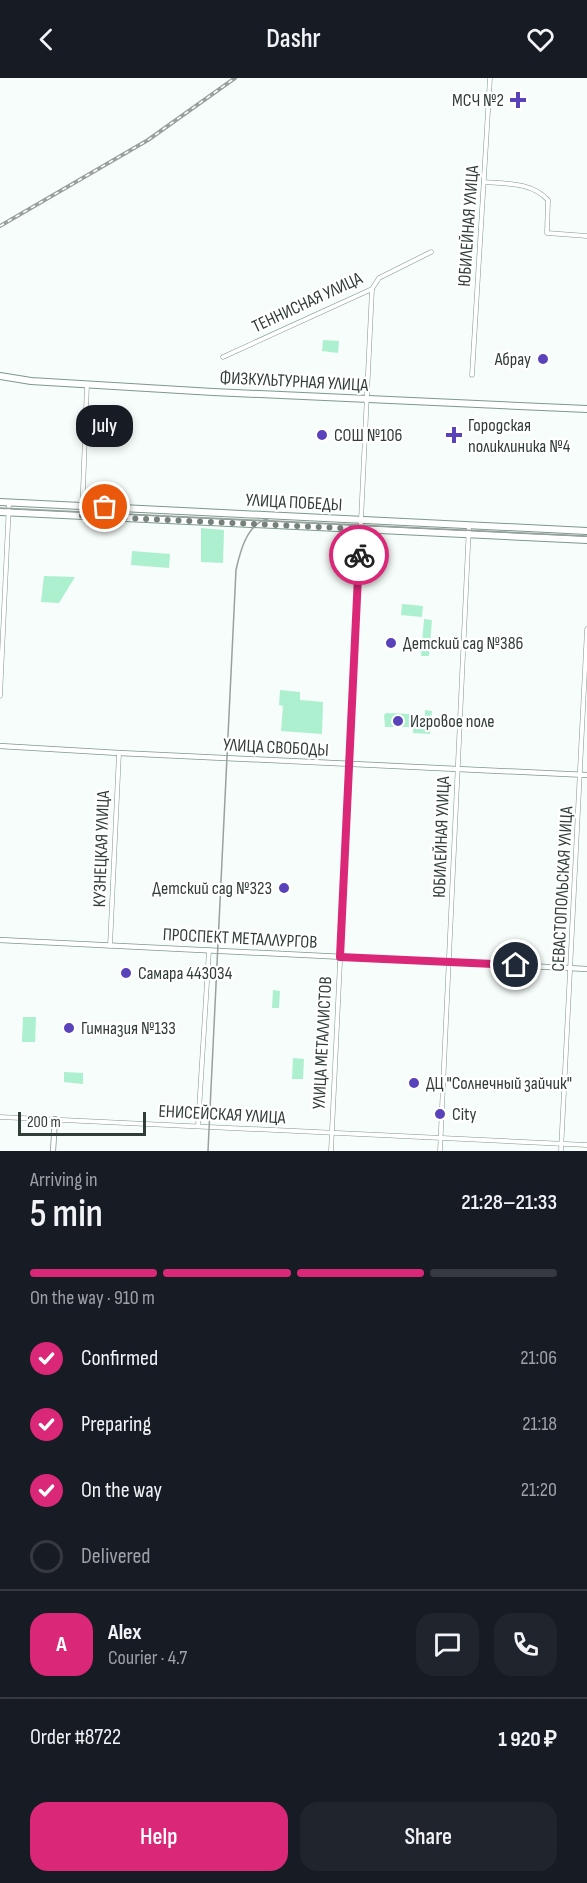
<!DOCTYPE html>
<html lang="en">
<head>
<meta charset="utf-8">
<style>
	body { margin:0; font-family:"Sofia Sans Condensed",sans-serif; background:#20242c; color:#f1f3f6; height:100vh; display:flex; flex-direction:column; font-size:22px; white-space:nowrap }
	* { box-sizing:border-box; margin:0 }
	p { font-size:20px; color:#9ea1a6 }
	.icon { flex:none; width:33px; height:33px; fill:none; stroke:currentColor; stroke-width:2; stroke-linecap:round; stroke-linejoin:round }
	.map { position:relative; height:1073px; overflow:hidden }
	.details { display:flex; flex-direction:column; background:#171b24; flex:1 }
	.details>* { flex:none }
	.scale { position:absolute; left:18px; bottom:15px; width:128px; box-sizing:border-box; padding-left:6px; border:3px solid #313e38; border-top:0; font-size:16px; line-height:21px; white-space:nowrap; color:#313e38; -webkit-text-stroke:4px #fff; paint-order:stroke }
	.pin { position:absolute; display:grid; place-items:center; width:51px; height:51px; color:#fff; margin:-26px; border:3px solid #fff; border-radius:50%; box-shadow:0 2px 6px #0007 }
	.courier { position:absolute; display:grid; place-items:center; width:60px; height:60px; margin:-30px; border:4px solid #db2777; border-radius:50%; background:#fff; color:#222; box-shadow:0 2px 8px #0007 }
	.bubble { position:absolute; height:42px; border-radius:18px; background:#171b24; box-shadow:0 3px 9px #0003; font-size:20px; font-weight:600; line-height:42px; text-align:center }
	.headline em { font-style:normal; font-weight:600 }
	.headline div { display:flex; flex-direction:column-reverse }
	.headline { display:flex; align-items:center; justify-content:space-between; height:102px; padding:0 30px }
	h1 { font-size:39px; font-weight:600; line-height:45px }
	.bar { display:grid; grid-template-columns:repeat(4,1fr); gap:9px 6px; align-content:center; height:72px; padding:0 30px }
	.bar i { height:8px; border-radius:4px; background:#363941 }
	.bar .current { background:#db2777 }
	.bar p { grid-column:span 4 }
	.line { display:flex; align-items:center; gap:15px; padding:0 30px; border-top:2px solid #363941 }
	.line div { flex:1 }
	.round { display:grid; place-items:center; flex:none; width:63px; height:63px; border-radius:18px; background:#20242c }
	ol { padding:0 30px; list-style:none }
	li { display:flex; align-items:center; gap:18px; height:66px }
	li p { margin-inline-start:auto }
	li .icon { padding:6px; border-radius:50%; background:#db2777; color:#fff; stroke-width:4 }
	li:last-child { color:#9ea1a6 }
	li i { width:33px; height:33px; border:3px solid #363941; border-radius:50% }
	.primary-button { display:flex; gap:12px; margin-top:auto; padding:12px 30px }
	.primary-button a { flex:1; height:69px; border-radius:18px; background:#db2777; color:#fff; font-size:24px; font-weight:600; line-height:69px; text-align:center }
	.primary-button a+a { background:#20242c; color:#f1f3f6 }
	header { display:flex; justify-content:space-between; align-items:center; height:78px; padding:0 30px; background:#171b24; font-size:27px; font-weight:600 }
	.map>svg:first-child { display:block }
</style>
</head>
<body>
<header><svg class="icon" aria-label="back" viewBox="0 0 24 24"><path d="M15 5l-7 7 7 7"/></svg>Dashr<svg class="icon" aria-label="heart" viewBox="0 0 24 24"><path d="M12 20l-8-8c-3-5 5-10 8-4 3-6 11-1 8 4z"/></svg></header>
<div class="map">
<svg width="587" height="1073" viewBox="0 0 587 1073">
	<rect width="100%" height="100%" fill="#f7fdfa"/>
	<g fill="#acf0d0">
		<polygon points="323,262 339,263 338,275 322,273"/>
		<polygon points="201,450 224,452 223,485 201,484"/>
		<polygon points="132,473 170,476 169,490 131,487"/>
		<polygon points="44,498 75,499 59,525 41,524"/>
		<polygon points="402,526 423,528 422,539 401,537"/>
		<polygon points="424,541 432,542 429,578 421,578"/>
		<polygon points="280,612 300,614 300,622 323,624 322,656 281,653 283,628 279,627"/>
		<polygon points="425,632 432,633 430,656 413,655 414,639 425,639"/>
		<polygon points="386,635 410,636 413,639 412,649 385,649 384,637"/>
		<polygon points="273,912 280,913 279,930 272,930"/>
		<polygon points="23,939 36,939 35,964 22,964"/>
		<polygon points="293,980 304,981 303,1001 292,1001"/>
		<polygon points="64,994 83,995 83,1006 64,1004"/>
	</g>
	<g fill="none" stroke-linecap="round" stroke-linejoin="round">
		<defs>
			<g id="minor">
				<path d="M484,104C507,106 531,104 548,122L547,155L587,158"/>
				<polyline points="223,279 372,211 379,200 431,174"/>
				<polyline points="472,297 490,0"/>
				<polyline points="82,438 87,306"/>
				<polyline points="0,618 9,425"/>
				<polyline points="110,868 119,675"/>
				<polyline points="0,1039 587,1067"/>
				<polyline points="198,1048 209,872"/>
				<polyline points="331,1073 372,211"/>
				<polyline points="440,1073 469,447"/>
				<polyline points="561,1073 587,551"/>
			</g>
			<g id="tertiary">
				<polyline points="0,668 119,675 587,697"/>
				<polyline points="0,862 587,891"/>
				<polyline points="53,1073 55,1041"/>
			</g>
			<g id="primary">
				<polyline points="0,298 31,303 213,314 587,331"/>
				<polyline points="0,424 587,453"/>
				<polyline points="0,434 587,462"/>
			</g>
		</defs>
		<use href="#minor" stroke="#7c998b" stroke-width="5"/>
		<use href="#tertiary" stroke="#7c998b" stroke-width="6"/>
		<use href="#primary" stroke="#7c998b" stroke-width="8"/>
		<use href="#minor" stroke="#fff" stroke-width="4"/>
		<use href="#tertiary" stroke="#fff" stroke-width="4.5"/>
		<use href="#primary" stroke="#fff" stroke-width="6"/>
		<g stroke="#98a19d" stroke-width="1.5">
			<polyline points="0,430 587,458"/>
			<path d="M208,1073L236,492C240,474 247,445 268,441"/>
		</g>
		<defs>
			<polyline id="rail" points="0,148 148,62 235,0"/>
		</defs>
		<use href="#rail" stroke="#98a19d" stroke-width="4"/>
		<use href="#rail" stroke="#fff" stroke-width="1.5" stroke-dasharray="4.5" stroke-linecap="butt"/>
	</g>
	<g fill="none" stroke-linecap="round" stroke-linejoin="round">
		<polyline stroke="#76817c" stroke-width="6" stroke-dasharray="0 10.8" points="105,429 82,428 82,438 360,451 359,477"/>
		<polyline stroke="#db2777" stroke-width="8" points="359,477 340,879 516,887"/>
	</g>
	<g fill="#5942ba" stroke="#fff" stroke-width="2">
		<path d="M515 13h6v6h6v6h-6v6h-6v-6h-6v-6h6z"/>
		<circle cx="543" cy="281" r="6"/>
		<circle cx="322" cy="357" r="6"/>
		<path d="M451 348h6v6h6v6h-6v6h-6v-6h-6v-6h6z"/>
		<circle cx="391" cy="565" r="6"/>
		<circle cx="398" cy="643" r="6"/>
		<circle cx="284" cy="810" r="6"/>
		<circle cx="126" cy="895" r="6"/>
		<circle cx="69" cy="950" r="6"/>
		<circle cx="414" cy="1005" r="6"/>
		<circle cx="440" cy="1036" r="6"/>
	</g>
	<g text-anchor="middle" stroke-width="4.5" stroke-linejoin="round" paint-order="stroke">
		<g font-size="18" fill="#313e38" stroke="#fff" text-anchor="start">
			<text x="504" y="28" text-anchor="end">МСЧ №2</text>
			<text x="531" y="287" text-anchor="end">Абрау</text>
			<text x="468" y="353">Городская<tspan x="468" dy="21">поликлиника №4</tspan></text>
			<text x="334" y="363">СОШ №106</text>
			<text x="403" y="571">Детский сад №386</text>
			<text x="410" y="649">Игровое поле</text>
			<text x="272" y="816" text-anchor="end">Детский сад №323</text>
			<text x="138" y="901">Самара 443034</text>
			<text x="81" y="956">Гимназия №133</text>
			<text x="426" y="1011">ДЦ "Солнечный зайчик"</text>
			<text x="452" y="1042">City</text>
		</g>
		<g font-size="18" fill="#313e38" stroke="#fff">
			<text transform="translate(468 148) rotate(-86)" y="6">ЮБИЛЕЙНАЯ УЛИЦА</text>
			<text transform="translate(307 224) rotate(-25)" y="6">ТЕННИСНАЯ УЛИЦА</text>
			<text transform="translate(294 303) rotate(3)" y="6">ФИЗКУЛЬТУРНАЯ УЛИЦА</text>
			<text transform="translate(294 424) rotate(3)" y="6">УЛИЦА ПОБЕДЫ</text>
			<text transform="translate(276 669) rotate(3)" y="6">УЛИЦА СВОБОДЫ</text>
			<text transform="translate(441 759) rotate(-88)" y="6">ЮБИЛЕЙНАЯ УЛИЦА</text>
			<text transform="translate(101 771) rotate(-88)" y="6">КУЗНЕЦКАЯ УЛИЦА</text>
			<text transform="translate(562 811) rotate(-87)" y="6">СЕВАСТОПОЛЬСКАЯ УЛИЦА</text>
			<text transform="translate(240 860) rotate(3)" y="6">ПРОСПЕКТ МЕТАЛЛУРГОВ</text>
			<text transform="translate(322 965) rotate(-87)" y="6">УЛИЦА МЕТАЛЛИСТОВ</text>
			<text transform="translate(222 1036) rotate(3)" y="6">ЕНИСЕЙСКАЯ УЛИЦА</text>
		</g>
	</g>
</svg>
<div class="scale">200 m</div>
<div class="pin" style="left:105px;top:429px;background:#ea580c"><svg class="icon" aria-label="bag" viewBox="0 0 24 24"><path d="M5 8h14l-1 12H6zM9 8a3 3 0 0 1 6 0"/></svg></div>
<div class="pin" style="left:516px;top:887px;background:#1f2937"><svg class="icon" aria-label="home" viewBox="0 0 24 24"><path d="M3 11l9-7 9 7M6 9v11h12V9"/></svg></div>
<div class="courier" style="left:359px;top:477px"><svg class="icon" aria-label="bike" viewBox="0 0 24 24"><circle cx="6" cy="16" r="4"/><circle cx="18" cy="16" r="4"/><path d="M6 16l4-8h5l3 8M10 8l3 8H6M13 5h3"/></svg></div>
<div class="bubble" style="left:76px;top:327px;width:57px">July</div>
</div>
<section class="details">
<div class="headline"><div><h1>5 min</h1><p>Arriving in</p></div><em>21:28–21:33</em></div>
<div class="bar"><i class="current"></i><i class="current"></i><i class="current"></i><i></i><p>On the way · 910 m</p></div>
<ol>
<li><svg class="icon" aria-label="check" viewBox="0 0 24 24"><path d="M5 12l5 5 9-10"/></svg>Confirmed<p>21:06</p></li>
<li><svg class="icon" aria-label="check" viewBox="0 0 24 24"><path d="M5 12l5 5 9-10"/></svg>Preparing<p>21:18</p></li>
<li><svg class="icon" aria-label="check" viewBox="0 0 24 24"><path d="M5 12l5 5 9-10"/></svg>On the way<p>21:20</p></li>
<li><i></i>Delivered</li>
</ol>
<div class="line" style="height:108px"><b class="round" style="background:#db2777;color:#fff">A</b><div><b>Alex</b><p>Courier · 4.7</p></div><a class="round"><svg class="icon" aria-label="chat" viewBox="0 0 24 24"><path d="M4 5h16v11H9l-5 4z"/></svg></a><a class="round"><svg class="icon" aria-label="phone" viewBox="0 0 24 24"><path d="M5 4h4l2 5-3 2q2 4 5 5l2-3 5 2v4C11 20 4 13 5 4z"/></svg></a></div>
<div class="line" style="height:78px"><div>Order #8722</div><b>1 920 ₽</b></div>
<div class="primary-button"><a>Help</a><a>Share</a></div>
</section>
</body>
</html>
